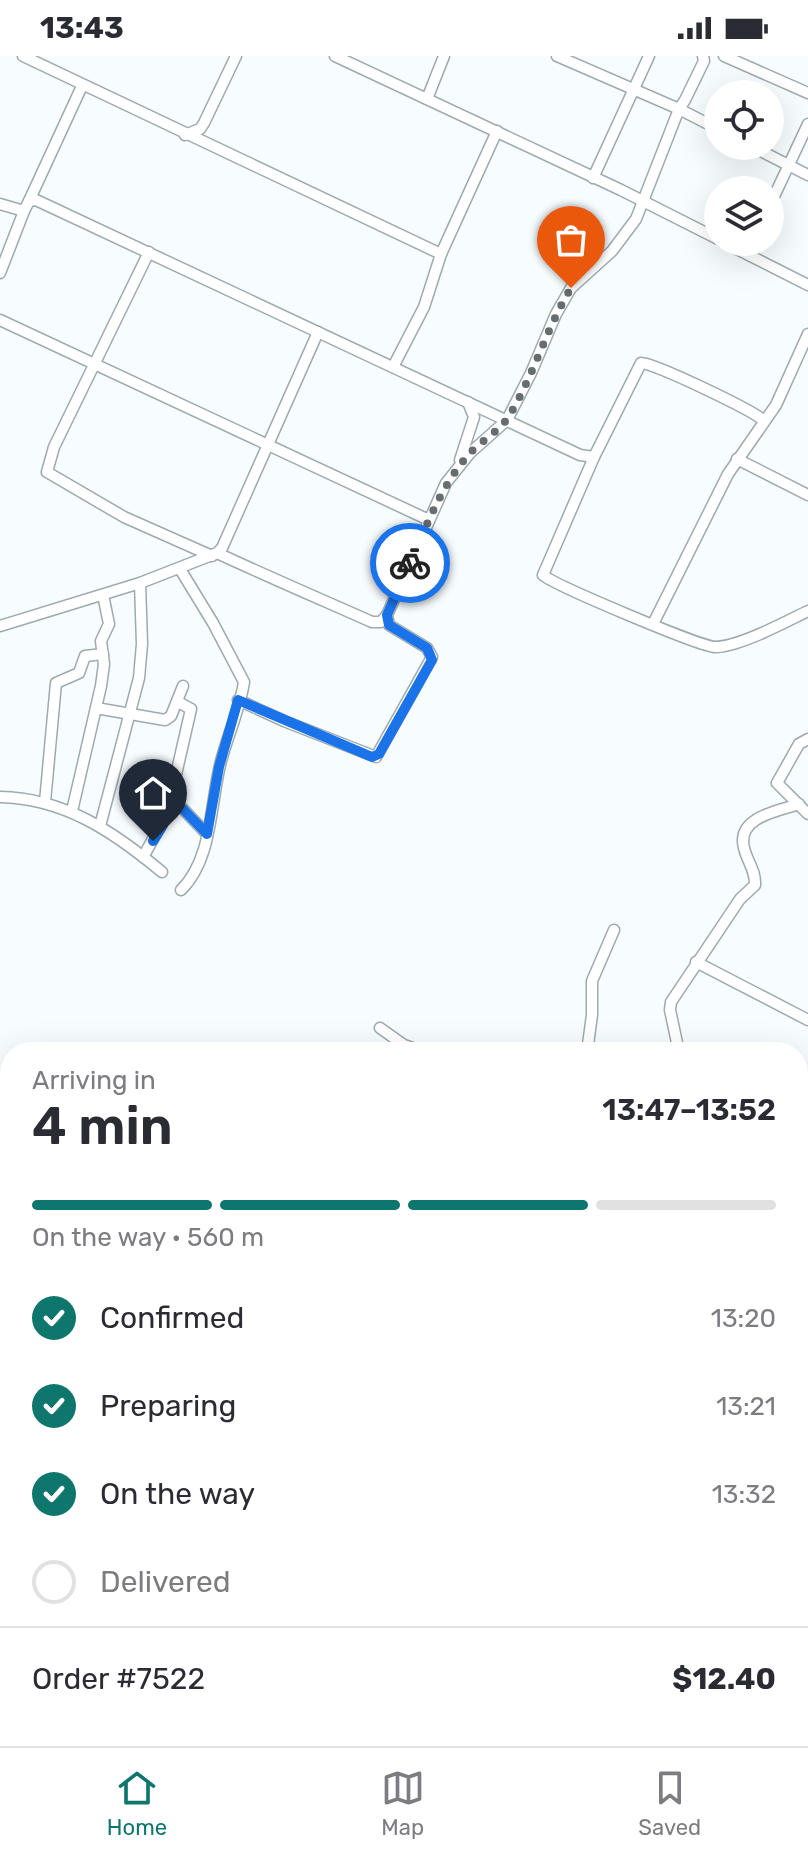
<!DOCTYPE html>
<html lang="en">
<head>
<meta charset="utf-8">
<style>
	body { margin:0; font-family:Rubik,sans-serif; background:#f2f2f3; color:#2b2b33; height:100vh; display:flex; flex-direction:column; font-size:30px; white-space:nowrap }
	* { box-sizing:border-box; margin:0 }
	p { font-size:26px; color:#7c7c81 }
	.icon { flex:none; width:44px; height:44px; fill:none; stroke:currentColor; stroke-width:2; stroke-linecap:round; stroke-linejoin:round }
	.map { position:relative; flex:1; overflow:hidden }
	.sheet { position:absolute; left:0px; top:986px; width:808px; height:704px; display:flex; flex-direction:column; background:#fff; border-radius:32px 32px 0 0; box-shadow:0 8px 32px #0002 }
	.sheet>* { flex:none }
	.buttons { position:absolute; left:704px; top:24px; display:grid; gap:16px }
	.buttons a { display:grid; place-items:center; width:80px; height:80px; border-radius:50%; background:#fff; box-shadow:0 8px 32px #0002; font-size:40px }
	.pin { position:absolute; display:grid; place-items:center; width:68px; height:68px; color:#fff; margin:-82px -34px; border-radius:50% 50% 50% 0; rotate:-45deg; box-shadow:0 0 8px #0007 }
	.pin .icon { rotate:45deg }
	.courier { position:absolute; display:grid; place-items:center; width:80px; height:80px; margin:-40px; border:6px solid #1a73e8; border-radius:50%; background:#fff; color:#222; box-shadow:0 2px 10px #0007 }
	.overview em { font-style:normal; font-weight:600 }
	.overview div { display:flex; flex-direction:column-reverse }
	.overview { display:flex; align-items:center; justify-content:space-between; height:136px; padding:0 32px }
	h1 { font-size:52px; font-weight:600; line-height:60px }
	.bar { display:grid; grid-template-columns:repeat(4,1fr); gap:12px 8px; align-content:center; height:96px; padding:0 32px }
	.bar i { height:10px; border-radius:6px; background:#e1e1e2 }
	.bar .current { background:#0f766e }
	.bar p { grid-column:span 4 }
	.line { display:flex; align-items:center; gap:20px; padding:0 32px; border-top:2px solid #e1e1e2 }
	.line div { flex:1 }
	ol { padding:0 32px; list-style:none }
	li { display:flex; align-items:center; gap:24px; height:88px }
	li p { margin-inline-start:auto }
	li .icon { padding:8px; border-radius:50%; background:#0f766e; color:#fff; stroke-width:4 }
	li:last-child { color:#7c7c81 }
	li i { width:44px; height:44px; border:4px solid #e1e1e2; border-radius:50% }
	.status { display:flex; justify-content:space-between; align-items:center; height:56px; padding:0 40px; background:#fff; direction:ltr }
	.status svg { height:22px; fill:currentColor }
	.dock { display:flex; justify-content:space-around; align-items:center; height:112px; border-top:2px solid #e1e1e2; background:#fff; font-size:22px; color:#7c7c81 }
	.dock a { display:grid; justify-items:center; gap:4px }
	.dock .current { color:#0f766e }
	.map>svg:first-child { display:block }
</style>
</head>
<body>
<div class="status"><b>13:43</b><svg viewBox="0 0 49 12"><path d="M0 12V9h3v3zM5 12V6h3v6zM10 12V3h3v9zM15 12V0h3v12zM26 1h20v11H26zM47 4h2v5h-2z"/></svg></div>
<div class="map">
<svg width="808" height="1690" viewBox="0 0 808 1690">
	<rect width="100%" height="100%" fill="#f7fcff"/>
	<g fill="none" stroke-linecap="round" stroke-linejoin="round">
		<defs>
			<g id="minor">
				<polyline points="23,0 441,198"/>
				<polyline points="335,0 621,134 718,183"/>
				<polyline points="557,0 679,53 718,73"/>
				<polyline points="724,0 808,37"/>
				<polyline points="427,43 444,0"/>
				<polyline points="185,79 200,73 204,67 236,0"/>
				<polyline points="751,90 808,119"/>
				<polyline points="593,122 649,0"/>
				<polyline points="29,145 82,30"/>
				<polyline points="0,148 24,155"/>
				<polyline points="770,149 808,68"/>
				<polyline points="723,186 808,229"/>
				<polyline points="149,196 54,391 47,416 124,461 212,500"/>
				<polyline points="748,198 754,186"/>
				<polyline points="0,217 24,155 29,145 36,144 580,399 594,401"/>
				<polyline points="0,264 429,464"/>
				<polyline points="394,309 424,251 441,198 497,75"/>
				<path d="M763,364C752,354 652,306 641,307L594,401L543,519C554,529 701,591 715,591C739,591 785,566 808,555"/>
				<polyline points="737,403 808,439"/>
				<polyline points="460,404 474,361 468,346"/>
				<path d="M217,497C269,521 320,543 372,566H381L387,559L446,427L470,397L507,364L531,317L556,258L571,232L612,195L636,163L679,53L685,44L704,5L703,0"/>
				<path d="M180,513L213,567L244,626C240,652 228,679 221,705C210,746 213,803 181,834"/>
				<polyline points="653,568 728,418 776,349 808,278"/>
				<polyline points="0,570 140,527 217,497 222,492 318,276"/>
				<polyline points="238,644 284,665 376,701 432,601 427,592 389,569 387,559"/>
				<polyline points="96,652 165,664 171,660 183,630"/>
				<polyline points="808,683 799,688 777,727 808,758"/>
				<path d="M0,741C64,742 114,776 162,816"/>
				<polyline points="45,746 56,627 79,617 85,600 103,598"/>
				<polyline points="169,748 182,752 207,778"/>
				<polyline points="72,755 101,630 104,608 101,585 109,568 103,539"/>
				<polyline points="100,770 139,622 142,588 140,527"/>
				<polyline points="143,801 167,758 191,653 178,646"/>
				<polyline points="696,906 808,964"/>
				<polyline points="380,972 404,989 424,996"/>
				<polyline points="177,996 178,994"/>
				<polyline points="587,996 592,959 592,925 614,874"/>
				<path d="M679,996L670,954L671,946L740,843L755,829C756,815 747,805 744,792C736,761 778,755 799,748"/>
				<polyline points="798,1180 808,1177"/>
				<polyline points="798,1261 808,1264"/>
				<polyline points="798,1312 808,1311"/>
				<polyline points="0,1409 10,1409"/>
				<polyline points="798,1441 808,1448"/>
				<polyline points="808,1514 804,1531 808,1542"/>
				<polyline points="0,1523 10,1534"/>
				<polyline points="798,1653 808,1656"/>
				<polyline points="73,1680 79,1690"/>
				<polyline points="676,1680 697,1690"/>
				<polyline points="205,1690 205,1680"/>
				<polyline points="299,1690 322,1680"/>
				<polyline points="372,1690 373,1680"/>
				<polyline points="808,1690 808,1689"/>
			</g>
		</defs>
		<use href="#minor" stroke="#9daaaf" stroke-width="13"/>
		<use href="#minor" stroke="#fff" stroke-width="10"/>
	</g>
	<g fill="none" stroke-linecap="round" stroke-linejoin="round">
		<path stroke="#676c6f" stroke-width="8" stroke-dasharray="0 14.4" d="M410,507C427,469 441,430 469,398C481,385 500,375 509,360C534,319 546,273 571,232"/>
		<polyline stroke="#1a73e8" stroke-width="10" points="153,785 163,769 169,748 182,752 207,778 219,711 238,644 372,701 379,698 432,604 427,592 389,569 387,559 410,507"/>
	</g>
</svg>
<div class="buttons">
<a><svg class="icon" aria-label="locate" viewBox="0 0 24 24"><circle cx="12" cy="12" r="6"/><path d="M12 2v4M12 18v4M2 12h4M18 12h4"/></svg></a>
<a><svg class="icon" aria-label="layers" viewBox="0 0 24 24"><path d="M12 4l9 5-9 5-9-5zM3 14l9 5 9-5"/></svg></a>
</div>
<div class="pin" style="left:571px;top:232px;background:#ea580c"><svg class="icon" aria-label="bag" viewBox="0 0 24 24"><path d="M5 8h14l-1 12H6zM9 8a3 3 0 0 1 6 0"/></svg></div>
<div class="pin" style="left:153px;top:785px;background:#1f2937"><svg class="icon" aria-label="home" viewBox="0 0 24 24"><path d="M3 11l9-7 9 7M6 9v11h12V9"/></svg></div>
<div class="courier" style="left:410px;top:507px"><svg class="icon" aria-label="bike" viewBox="0 0 24 24"><circle cx="6" cy="16" r="4"/><circle cx="18" cy="16" r="4"/><path d="M6 16l4-8h5l3 8M10 8l3 8H6M13 5h3"/></svg></div>
<section class="sheet">
<div class="overview"><div><h1>4 min</h1><p>Arriving in</p></div><em>13:47–13:52</em></div>
<div class="bar"><i class="current"></i><i class="current"></i><i class="current"></i><i></i><p>On the way · 560 m</p></div>
<ol>
<li><svg class="icon" aria-label="check" viewBox="0 0 24 24"><path d="M5 12l5 5 9-10"/></svg>Confirmed<p>13:20</p></li>
<li><svg class="icon" aria-label="check" viewBox="0 0 24 24"><path d="M5 12l5 5 9-10"/></svg>Preparing<p>13:21</p></li>
<li><svg class="icon" aria-label="check" viewBox="0 0 24 24"><path d="M5 12l5 5 9-10"/></svg>On the way<p>13:32</p></li>
<li><i></i>Delivered</li>
</ol>
<div class="line" style="height:104px"><div>Order #7522</div><b>$12.40</b></div>
</section>
</div>
<nav class="dock">
<a class="current"><svg class="icon" aria-label="home" viewBox="0 0 24 24"><path d="M3 11l9-7 9 7M6 9v11h12V9"/></svg>Home</a>
<a><svg class="icon" aria-label="map" viewBox="0 0 24 24"><path d="M3 6l6-2 6 2 6-2v14l-6 2-6-2-6 2zM9 4v14M15 6v14"/></svg>Map</a>
<a><svg class="icon" aria-label="saved" viewBox="0 0 24 24"><path d="M7 4h10v16l-5-4-5 4z"/></svg>Saved</a>
</nav>
</body>
</html>
